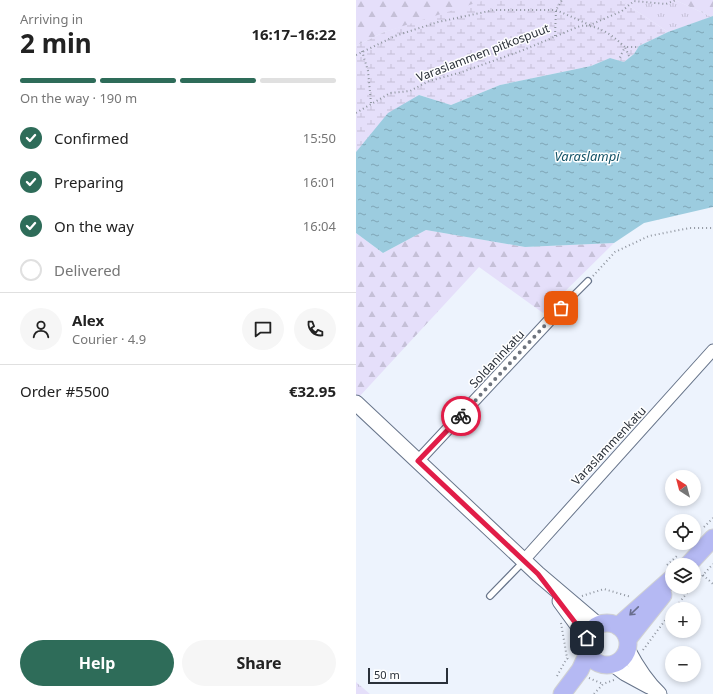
<!DOCTYPE html>
<html lang="en">
<head>
<meta charset="utf-8">
<style>
	body { margin:0; font-family:"Noto Sans",sans-serif; background:#f6f6f6; color:#222; height:100vh; display:flex; flex-direction:column; font-size:15px; white-space:nowrap }
	* { box-sizing:border-box; margin:0 }
	p { font-size:13px; color:#767676 }
	.icon { flex:none; width:22px; height:22px; fill:none; stroke:currentColor; stroke-width:2; stroke-linecap:round; stroke-linejoin:round }
	.map { position:relative; flex:1; overflow:hidden }
	.drawer { display:flex; flex-direction:column; background:#fff; width:356px }
	.drawer>* { flex:none }
	.needle { width:26px; rotate:324deg }
	.tools { position:absolute; left:309px; top:470px; display:grid; gap:8px }
	.tools a { display:grid; place-items:center; width:36px; height:36px; border-radius:50%; background:#fff; box-shadow:0 2px 6px #0003; font-size:20px }
	.scale { position:absolute; left:12px; bottom:10px; width:80px; box-sizing:border-box; padding-left:4px; border:2px solid #2a3039; border-top:0; font-size:11px; line-height:14px; white-space:nowrap; color:#2a3039; -webkit-text-stroke:3px #fff; paint-order:stroke }
	.pin { position:absolute; display:grid; place-items:center; width:34px; height:34px; color:#fff; margin:-17px; border-radius:8px; box-shadow:0 2px 6px #0006 }
	.courier { position:absolute; display:grid; place-items:center; width:40px; height:40px; margin:-20px; border:3px solid #e11d48; border-radius:50%; background:#fff; color:#222; box-shadow:0 1px 5px #0007 }
	.head em { font-style:normal; font-weight:700 }
	.head div { display:flex; flex-direction:column-reverse }
	.head { display:flex; align-items:center; justify-content:space-between; height:68px; padding:0 20px }
	h1 { font-size:26px; font-weight:700; line-height:30px }
	.bar { display:grid; grid-template-columns:repeat(4,1fr); gap:6px 4px; align-content:center; height:48px; padding:0 20px }
	.bar i { height:5px; border-radius:3px; background:#e0e0e0 }
	.bar .selected { background:#2e6c59 }
	.bar p { grid-column:span 4 }
	.line { display:flex; align-items:center; gap:10px; padding:0 20px; border-top:1px solid #e0e0e0 }
	.line div { flex:1 }
	.round { display:grid; place-items:center; flex:none; width:42px; height:42px; border-radius:21px; background:#f6f6f6 }
	ol { padding:0 20px; list-style:none }
	li { display:flex; align-items:center; gap:12px; height:44px }
	li p { margin-inline-start:auto }
	li .icon { padding:4px; border-radius:50%; background:#2e6c59; color:#fff; stroke-width:4 }
	li:last-child { color:#767676 }
	li i { width:22px; height:22px; border:2px solid #e0e0e0; border-radius:50% }
	.primary-button { display:flex; gap:8px; margin-top:auto; padding:8px 20px }
	.primary-button a { flex:1; height:46px; border-radius:24px; background:#2e6c59; color:#fff; font-size:16px; font-weight:700; line-height:46px; text-align:center }
	.primary-button a+a { background:#f6f6f6; color:#222 }
	main { display:flex; flex:1; min-height:0 }
	.map>svg:first-child { display:block }
</style>
</head>
<body>
<main>
<section class="drawer">
<div class="head"><div><h1>2 min</h1><p>Arriving in</p></div><em>16:17–16:22</em></div>
<div class="bar"><i class="selected"></i><i class="selected"></i><i class="selected"></i><i></i><p>On the way · 190 m</p></div>
<ol>
<li><svg class="icon" aria-label="check" viewBox="0 0 24 24"><path d="M5 12l5 5 9-10"/></svg>Confirmed<p>15:50</p></li>
<li><svg class="icon" aria-label="check" viewBox="0 0 24 24"><path d="M5 12l5 5 9-10"/></svg>Preparing<p>16:01</p></li>
<li><svg class="icon" aria-label="check" viewBox="0 0 24 24"><path d="M5 12l5 5 9-10"/></svg>On the way<p>16:04</p></li>
<li><i></i>Delivered</li>
</ol>
<div class="line" style="height:72px"><a class="round"><svg class="icon" aria-label="person" viewBox="0 0 24 24"><circle cx="12" cy="8" r="4"/><path d="M4 21q1-7 8-7t8 7"/></svg></a><div><b>Alex</b><p>Courier · 4.9</p></div><a class="round"><svg class="icon" aria-label="chat" viewBox="0 0 24 24"><path d="M4 5h16v11H9l-5 4z"/></svg></a><a class="round"><svg class="icon" aria-label="phone" viewBox="0 0 24 24"><path d="M5 4h4l2 5-3 2q2 4 5 5l2-3 5 2v4C11 20 4 13 5 4z"/></svg></a></div>
<div class="line" style="height:52px"><div>Order #5500</div><b>€32.95</b></div>
<div class="primary-button"><a>Help</a><a>Share</a></div>
</section>
<div class="map">
<svg width="357" height="694" viewBox="0 0 357 694">
	<defs>
		<pattern id="grass-tufts" width="24" height="20" patternUnits="userSpaceOnUse"><rect width="24" height="20" fill="#e5dffa"/><path d="M3 7l-1-3M5 7V3M7 7l1-3M15 17l-1-3M17 17v-4M19 17l1-3" fill="none" stroke="#c5c0d7"/></pattern>
		<pattern id="forest-firs" width="22" height="20" patternUnits="userSpaceOnUse"><rect width="22" height="20" fill="#e5dffa"/><path d="M5 1l3.5 6h-7zM16 11l3.5 6h-7z" fill="#c5c0d7"/></pattern>
		<pattern id="wetland-marsh" width="20" height="14" patternUnits="userSpaceOnUse"><rect width="20" height="14" fill="#e5dffa"/><path d="M1 5h8M5 5V1M11 12h8M15 12V8" fill="none" stroke="#c5c0d7"/></pattern>
		<pattern id="water-ripples" width="26" height="14" patternUnits="userSpaceOnUse"><rect width="26" height="14" fill="#9cccdf"/><path d="M2 4q2-2 4 0t4 0M15 11q2-2 4 0t4 0" fill="none" stroke="#7fa6b6"/></pattern>
	</defs>
	<rect width="100%" height="100%" fill="#edf3fd"/>
	<g fill="url(#grass-tufts)">
		<polygon points="264,0 319,0 356,17 312,32"/>
		<polygon points="0,682 14,694 0,694"/>
	</g>
	<g fill="url(#forest-firs)">
		<polygon points="0,0 139,0 28,32 0,46"/>
		<polygon points="319,0 357,0 357,16 356,17"/>
		<polygon points="70,230 169,247 258,243 187,313 123,267 3,397 0,394 0,233 27,253"/>
	</g>
	<polygon fill="url(#wetland-marsh)" points="129,0 264,0 312,32 283,46 278,54 268,62 254,58 235,66 144,85 95,105 63,95 0,152 0,46 28,32"/>
	<polygon fill="url(#water-ripples)" points="357,16 357,207 288,223 258,243 169,247 70,230 27,253 0,233 0,152 32,113 63,95 95,105 144,85 235,66 254,58 268,62 278,54 283,46 312,32"/>
	<g fill="none" stroke-linecap="round" stroke-linejoin="round">
		<defs>
			<g id="lane">
				<polyline points="205,308 232,281"/>
				<polyline points="134,596 168,561"/>
			</g>
			<g id="street">
				<polyline points="62,461 205,308"/>
				<polyline points="168,560 357,350"/>
			</g>
			<g id="secondary">
				<polyline points="0,403 182,574 242,625"/>
				<polyline points="204,601 231,638"/>
				<path d="M271,649C280,666 290,682 303,694"/>
				<polyline points="257,664 269,673 293,686"/>
			</g>
			<g id="primary">
				<polyline points="332,565 357,538"/>
				<circle cx="251" cy="644" r="21"/>
				<polyline points="262,626 316,578"/>
				<polyline points="272,639 307,595"/>
				<polyline points="206,694 224,670 232,653"/>
			</g>
		</defs>
		<use href="#lane" stroke="#67748a" stroke-width="8"/>
		<use href="#street" stroke="#67748a" stroke-width="13"/>
		<use href="#secondary" stroke="#67748a" stroke-width="17"/>
		<use href="#primary" stroke="#d0d1d3" stroke-width="19"/>
		<g stroke="#8f959f" stroke-width="2" stroke-dasharray="1 3" stroke-linecap="butt">
			<polyline points="199,36 200,10 206,0"/>
			<polyline points="6,51 12,71 15,103"/>
			<polyline points="0,55 39,36 82,22 138,10 200,10 234,25 266,11 278,1 310,4 320,0"/>
			<polyline points="273,56 269,47 281,47"/>
			<path d="M0,113L34,93L54,91L73,81L103,73L165,51L224,26C242,24 256,35 269,47L263,59"/>
			<polyline points="237,276 259,252 293,236 334,228 357,228"/>
			<polyline points="348,527 357,518"/>
			<polyline points="311,565 321,556"/>
			<polyline points="347,575 357,584"/>
			<polyline points="338,585 357,564"/>
			<polyline points="226,596 248,589 275,597"/>
			<polyline points="318,609 336,587"/>
			<polyline points="205,623 211,658 214,661"/>
			<polyline points="287,650 316,611"/>
			<polyline points="201,676 211,658"/>
			<polyline points="233,678 247,684"/>
			<polyline points="238,694 247,684 258,680"/>
		</g>
		<use href="#lane" stroke="#fff" stroke-width="5.5"/>
		<use href="#street" stroke="#fff" stroke-width="11"/>
		<use href="#secondary" stroke="#fff" stroke-width="15"/>
		<use href="#primary" stroke="#b5b9f3" stroke-width="17"/>
	</g>
	<defs><path id="oneway-shaft" d="M-6 0H5M1.5-3L5.5 0L1.5 3" fill="none" stroke-width="1.6" stroke-linecap="round" stroke-linejoin="round"/></defs>
	<use stroke="#696e8d" href="#oneway-shaft" transform="translate(278 611) rotate(136)"/>
	<g fill="none" stroke-linecap="round" stroke-linejoin="round">
		<polyline stroke="#6e747e" stroke-width="4" stroke-dasharray="0 7.2" points="105,416 205,308"/>
		<polyline stroke="#e11d48" stroke-width="5" points="105,416 62,461 182,574 231,638"/>
	</g>
	<g text-anchor="middle" stroke-width="3" stroke-linejoin="round" paint-order="stroke">
		<g font-size="12" fill="#2a3039" stroke="#fff">
			<text transform="translate(127 53) rotate(-21)" y="4">Varaslammen pitkospuut</text>
			<text transform="translate(141 359) rotate(-47)" y="4">Soldaninkatu</text>
			<text transform="translate(253 446) rotate(-47)" y="4">Varaslammenkatu</text>
		</g>
		<g font-size="13" font-style="italic" fill="#145367" stroke="#fff">
			<text x="231" y="161">Varaslampi</text>
		</g>
	</g>
</svg>
<div class="tools">
<a><svg class="needle" viewBox="-14 -14 28 28"><path d="M0-13l5 13h-10z" fill="#e53935"/><path d="M0 13l5-13h-10z" fill="#767676"/></svg></a>
<a><svg class="icon" aria-label="locate" viewBox="0 0 24 24"><circle cx="12" cy="12" r="6"/><path d="M12 2v4M12 18v4M2 12h4M18 12h4"/></svg></a>
<a><svg class="icon" aria-label="layers" viewBox="0 0 24 24"><path d="M12 4l9 5-9 5-9-5zM3 14l9 5 9-5"/></svg></a>
<a>+</a>
<a>−</a>
</div>
<div class="scale">50 m</div>
<div class="pin" style="left:205px;top:308px;background:#ea580c"><svg class="icon" aria-label="bag" viewBox="0 0 24 24"><path d="M5 8h14l-1 12H6zM9 8a3 3 0 0 1 6 0"/></svg></div>
<div class="pin" style="left:231px;top:638px;background:#1f2937"><svg class="icon" aria-label="home" viewBox="0 0 24 24"><path d="M3 11l9-7 9 7M6 9v11h12V9"/></svg></div>
<div class="courier" style="left:105px;top:416px"><svg class="icon" aria-label="bike" viewBox="0 0 24 24"><circle cx="6" cy="16" r="4"/><circle cx="18" cy="16" r="4"/><path d="M6 16l4-8h5l3 8M10 8l3 8H6M13 5h3"/></svg></div>
</div>
</main>
</body>
</html>
